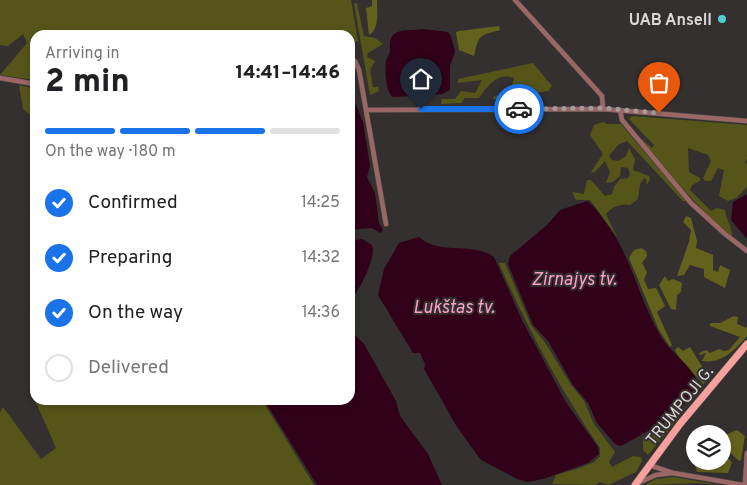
<!DOCTYPE html>
<html lang="en">
<head>
<meta charset="utf-8">
<style>
	body { margin:0; font-family:Overpass,sans-serif; background:#f6f6f6; color:#202124; height:100vh; display:flex; flex-direction:column; font-size:19px; white-space:nowrap }
	* { box-sizing:border-box; margin:0 }
	p { font-size:16px; color:#757577 }
	.icon { flex:none; width:28px; height:28px; fill:none; stroke:currentColor; stroke-width:2; stroke-linecap:round; stroke-linejoin:round }
	.map { position:relative; flex:1; overflow:hidden }
	.side { position:absolute; left:30px; top:30px; width:325px; height:375px; display:flex; flex-direction:column; background:#fff; border-radius:15px; box-shadow:0 2px 8px #0003 }
	.side>* { flex:none }
	.tools { position:absolute; left:686px; top:425px; display:grid; gap:10px }
	.tools a { display:grid; place-items:center; width:45px; height:45px; border-radius:50%; background:#fff; box-shadow:0 2px 8px #0003; font-size:25px }
	.pin { position:absolute; display:grid; place-items:center; width:42px; height:42px; color:#fff; margin:-51px -21px; border-radius:50% 50% 50% 0; rotate:-45deg; box-shadow:0 0 5px #0007 }
	.pin .icon { rotate:45deg }
	.courier { position:absolute; display:grid; place-items:center; width:50px; height:50px; margin:-25px; border:4px solid #1a73e8; border-radius:50%; background:#fff; color:#222; box-shadow:0 1px 6px #0007 }
	.summary em { font-style:normal; font-weight:800 }
	.summary div { display:flex; flex-direction:column-reverse }
	.summary { display:flex; align-items:center; justify-content:space-between; height:85px; padding:0 15px }
	h1 { font-size:32px; font-weight:800; line-height:38px }
	.bar { display:grid; grid-template-columns:repeat(4,1fr); gap:8px 5px; align-content:center; height:60px; padding:0 15px }
	.bar i { height:6px; border-radius:4px; background:#e0e0e0 }
	.bar .selected { background:#1a73e8 }
	.bar p { grid-column:span 4 }
	ol { padding:0 15px; list-style:none }
	li { display:flex; align-items:center; gap:15px; height:55px }
	li p { margin-inline-start:auto }
	li .icon { padding:5px; border-radius:50%; background:#1a73e8; color:#fff; stroke-width:4 }
	li:last-child { color:#757577 }
	li i { width:28px; height:28px; border:2px solid #e0e0e0; border-radius:50% }
	.map>svg:first-child { display:block }
</style>
</head>
<body>
<div class="map">
<svg width="747" height="485" viewBox="0 0 747 485">
	<rect width="100%" height="100%" fill="#34302f"/>
	<g fill="#55551a">
		<polygon points="0,0 351,0 358,41 350,44 350,35 35,35 35,80 0,75 27,43 23,34 8,46 0,45"/>
		<polygon points="357,3 364,36 375,38 383,44 368,53 367,57 375,61 370,70 373,87 378,87 379,91 370,95 354,4"/>
		<path d="M533,63L552,86L548,91L519,96L513,102L510,99H493L494,96L510,92L514,78C497,72 488,86 479,98H465L461,103L441,104L442,99H455L461,91L475,93L482,80L458,83V79Z"/>
		<polygon points="19,85 35,89 35,119 23,109"/>
		<path d="M632,116L747,125V159L745,162L747,164V187L736,198L728,201L719,196L724,170L718,168L711,181H705L703,178L711,161L708,155L688,148L689,172L700,178V181L692,185L690,190L711,211L717,208L725,210C726,220 732,226 732,236C695,207 668,170 637,135L652,148L654,145L629,119Z"/>
		<path d="M603,122L607,124H621L686,201H683L627,141L618,145L609,156L612,160L618,161L626,156L629,148L635,159L633,170L649,176L650,179L647,185L646,179L644,178L640,184L638,199L630,205C621,203 612,207 606,214L617,237L590,200H576L572,192L584,194L587,180H591L605,196L612,194L614,187L620,179L628,178L630,174L628,168L621,167L620,176L613,182L606,183L610,172L605,161L594,173L591,172L603,154L590,135L594,125Z"/>
		<path d="M499,263H505L531,325L546,344L571,385L584,401L594,424L615,452L609,462L612,467L633,456L641,457L642,461L636,472L608,485L600,482L595,485L552,484L556,475L580,468L594,462L600,456V448C560,389 527,328 499,263Z"/>
		<polygon points="35,383 35,400 262,400 314,485 0,485 0,413 3,407 41,459 56,448 34,398"/>
		<polygon points="681,410 684,412 648,455 643,450 643,437 673,419"/>
		<polygon points="674,477 720,485 698,483 645,485 656,479"/>
	</g>
	<g fill="#63621c">
		<path d="M372,0H377C377,11 380,29 369,35L366,8L372,6Z"/>
		<path d="M499,26L500,30C479,36 479,34 474,56L459,50L456,32L459,31Z"/>
		<polygon points="686,216 691,218 697,241 696,248 713,255 713,270 718,272 720,265 730,270 725,288 704,277 704,269 690,265 684,275 677,276 689,242 691,230 683,222"/>
		<polygon points="641,248 646,251 647,256 642,263 647,272 644,280 648,289 656,288 665,306 657,312 672,345 670,347 659,330 629,258 634,250"/>
		<polygon points="665,276 668,281 673,279 682,283 681,292 677,295 676,310 671,309 659,285"/>
		<path d="M734,316L738,317L737,324L747,328V336C735,350 722,364 702,361L706,353L700,355L699,353L706,350L710,353L719,349L724,351L729,350L740,337L710,326V323H720Z"/>
		<path d="M678,347L683,351L690,347L703,368L707,381L703,384C695,374 679,361 675,350Z"/>
		<polygon points="737,430 745,436 741,460 739,461 722,445 723,436"/>
		<polygon points="723,453 732,462 728,473 697,472 693,458 695,454 695,461 722,461"/>
	</g>
	<g fill="#310019">
		<path d="M423,29L448,32L451,36L455,52L450,66V90L442,94L393,97C385,91 385,70 386,61C387,57 390,54 390,50C390,45 389,40 393,35C400,28 414,31 423,29Z"/>
		<polygon points="350,70 354,100 363,122 370,166 367,177 375,193 379,223 383,230 380,233 372,228 350,230"/>
		<polygon points="747,194 747,239 731,220 733,202"/>
		<path d="M587,201C596,207 601,216 607,224C632,258 639,299 660,335C670,353 694,366 699,386L675,416L621,446L615,444L597,423L588,403L573,385L548,341L533,325L508,264L510,256L547,225L560,210Z"/>
		<path d="M419,237C439,256 472,241 494,257L523,322L567,404L598,447L599,454L588,463L543,479L528,482L517,479L481,460L457,427L424,369L425,364L420,353H413L378,295L384,269L399,243Z"/>
		<path d="M362,239L372,245C377,257 359,291 350,301V241Z"/>
		<polygon points="350,330 364,344 396,401 400,416 428,454 442,485 317,485 264,400 350,400"/>
	</g>
	<g fill="none" stroke-linecap="round" stroke-linejoin="round">
		<defs>
			<g id="street">
				<polyline points="515,0 602,96 603,109"/>
				<polyline points="350,58 355,61 359,70 386,224"/>
				<polyline points="0,78 35,84"/>
				<polyline points="367,110 603,109 747,121"/>
				<polyline points="620,110 622,120 691,203 725,234 747,251"/>
				<polyline points="649,465 673,473 743,485"/>
				<polyline points="638,483 656,475 672,473"/>
				<polyline points="745,485 747,453"/>
			</g>
			<polyline id="primary" points="635,485 680,424 747,344"/>
		</defs>
		<use href="#street" stroke="#524e4d" stroke-width="5.5"/>
		<use href="#primary" stroke="#524e4d" stroke-width="8"/>
		<use href="#street" stroke="#9b6764" stroke-width="4.5"/>
		<use href="#primary" stroke="#f7a19e" stroke-width="7"/>
	</g>
	<g fill="none" stroke-linecap="round" stroke-linejoin="round">
		<polyline stroke="#a09d9c" stroke-width="5" stroke-dasharray="0 9" points="519,109 603,108 659,113"/>
		<polyline stroke="#1a73e8" stroke-width="6" points="421,109 519,109"/>
	</g>
	<circle fill="#52cdcd" stroke="#34302f" stroke-width="2" cx="722" cy="19" r="5"/>
	<g text-anchor="middle" stroke-width="4" stroke-linejoin="round" paint-order="stroke">
		<g font-size="16" font-weight="bold" fill="#dad8d7" stroke="#34302f" text-anchor="end">
			<text x="712" y="25">UAB Ansell</text>
		</g>
		<g font-size="16" fill="#dad8d7" stroke="#34302f">
			<text transform="translate(679 405) rotate(-51)" y="6">TRUMPOJI G.</text>
		</g>
		<g font-size="18" font-style="italic" fill="#fd9fc6" stroke="#34302f">
			<text x="574" y="285">Zirnajys tv.</text>
			<text x="454" y="313">Lukštas tv.</text>
		</g>
	</g>
</svg>
<div class="tools">
<a><svg class="icon" aria-label="layers" viewBox="0 0 24 24"><path d="M12 4l9 5-9 5-9-5zM3 14l9 5 9-5"/></svg></a>
</div>
<div class="pin" style="left:659px;top:113px;background:#ea580c"><svg class="icon" aria-label="bag" viewBox="0 0 24 24"><path d="M5 8h14l-1 12H6zM9 8a3 3 0 0 1 6 0"/></svg></div>
<div class="pin" style="left:421px;top:109px;background:#1f2937"><svg class="icon" aria-label="home" viewBox="0 0 24 24"><path d="M3 11l9-7 9 7M6 9v11h12V9"/></svg></div>
<div class="courier" style="left:519px;top:109px"><svg class="icon" aria-label="car" viewBox="0 0 24 24"><path d="M5 17H2v-5l4-1 3-4h7l3 4 3 1v5h-3M9 17h6M6 11h13"/><circle cx="7" cy="17" r="2"/><circle cx="17" cy="17" r="2"/></svg></div>
<section class="side">
<div class="summary"><div><h1>2 min</h1><p>Arriving in</p></div><em>14:41–14:46</em></div>
<div class="bar"><i class="selected"></i><i class="selected"></i><i class="selected"></i><i></i><p>On the way · 180 m</p></div>
<ol>
<li><svg class="icon" aria-label="check" viewBox="0 0 24 24"><path d="M5 12l5 5 9-10"/></svg>Confirmed<p>14:25</p></li>
<li><svg class="icon" aria-label="check" viewBox="0 0 24 24"><path d="M5 12l5 5 9-10"/></svg>Preparing<p>14:32</p></li>
<li><svg class="icon" aria-label="check" viewBox="0 0 24 24"><path d="M5 12l5 5 9-10"/></svg>On the way<p>14:36</p></li>
<li><i></i>Delivered</li>
</ol>
</section>
</div>
</body>
</html>
